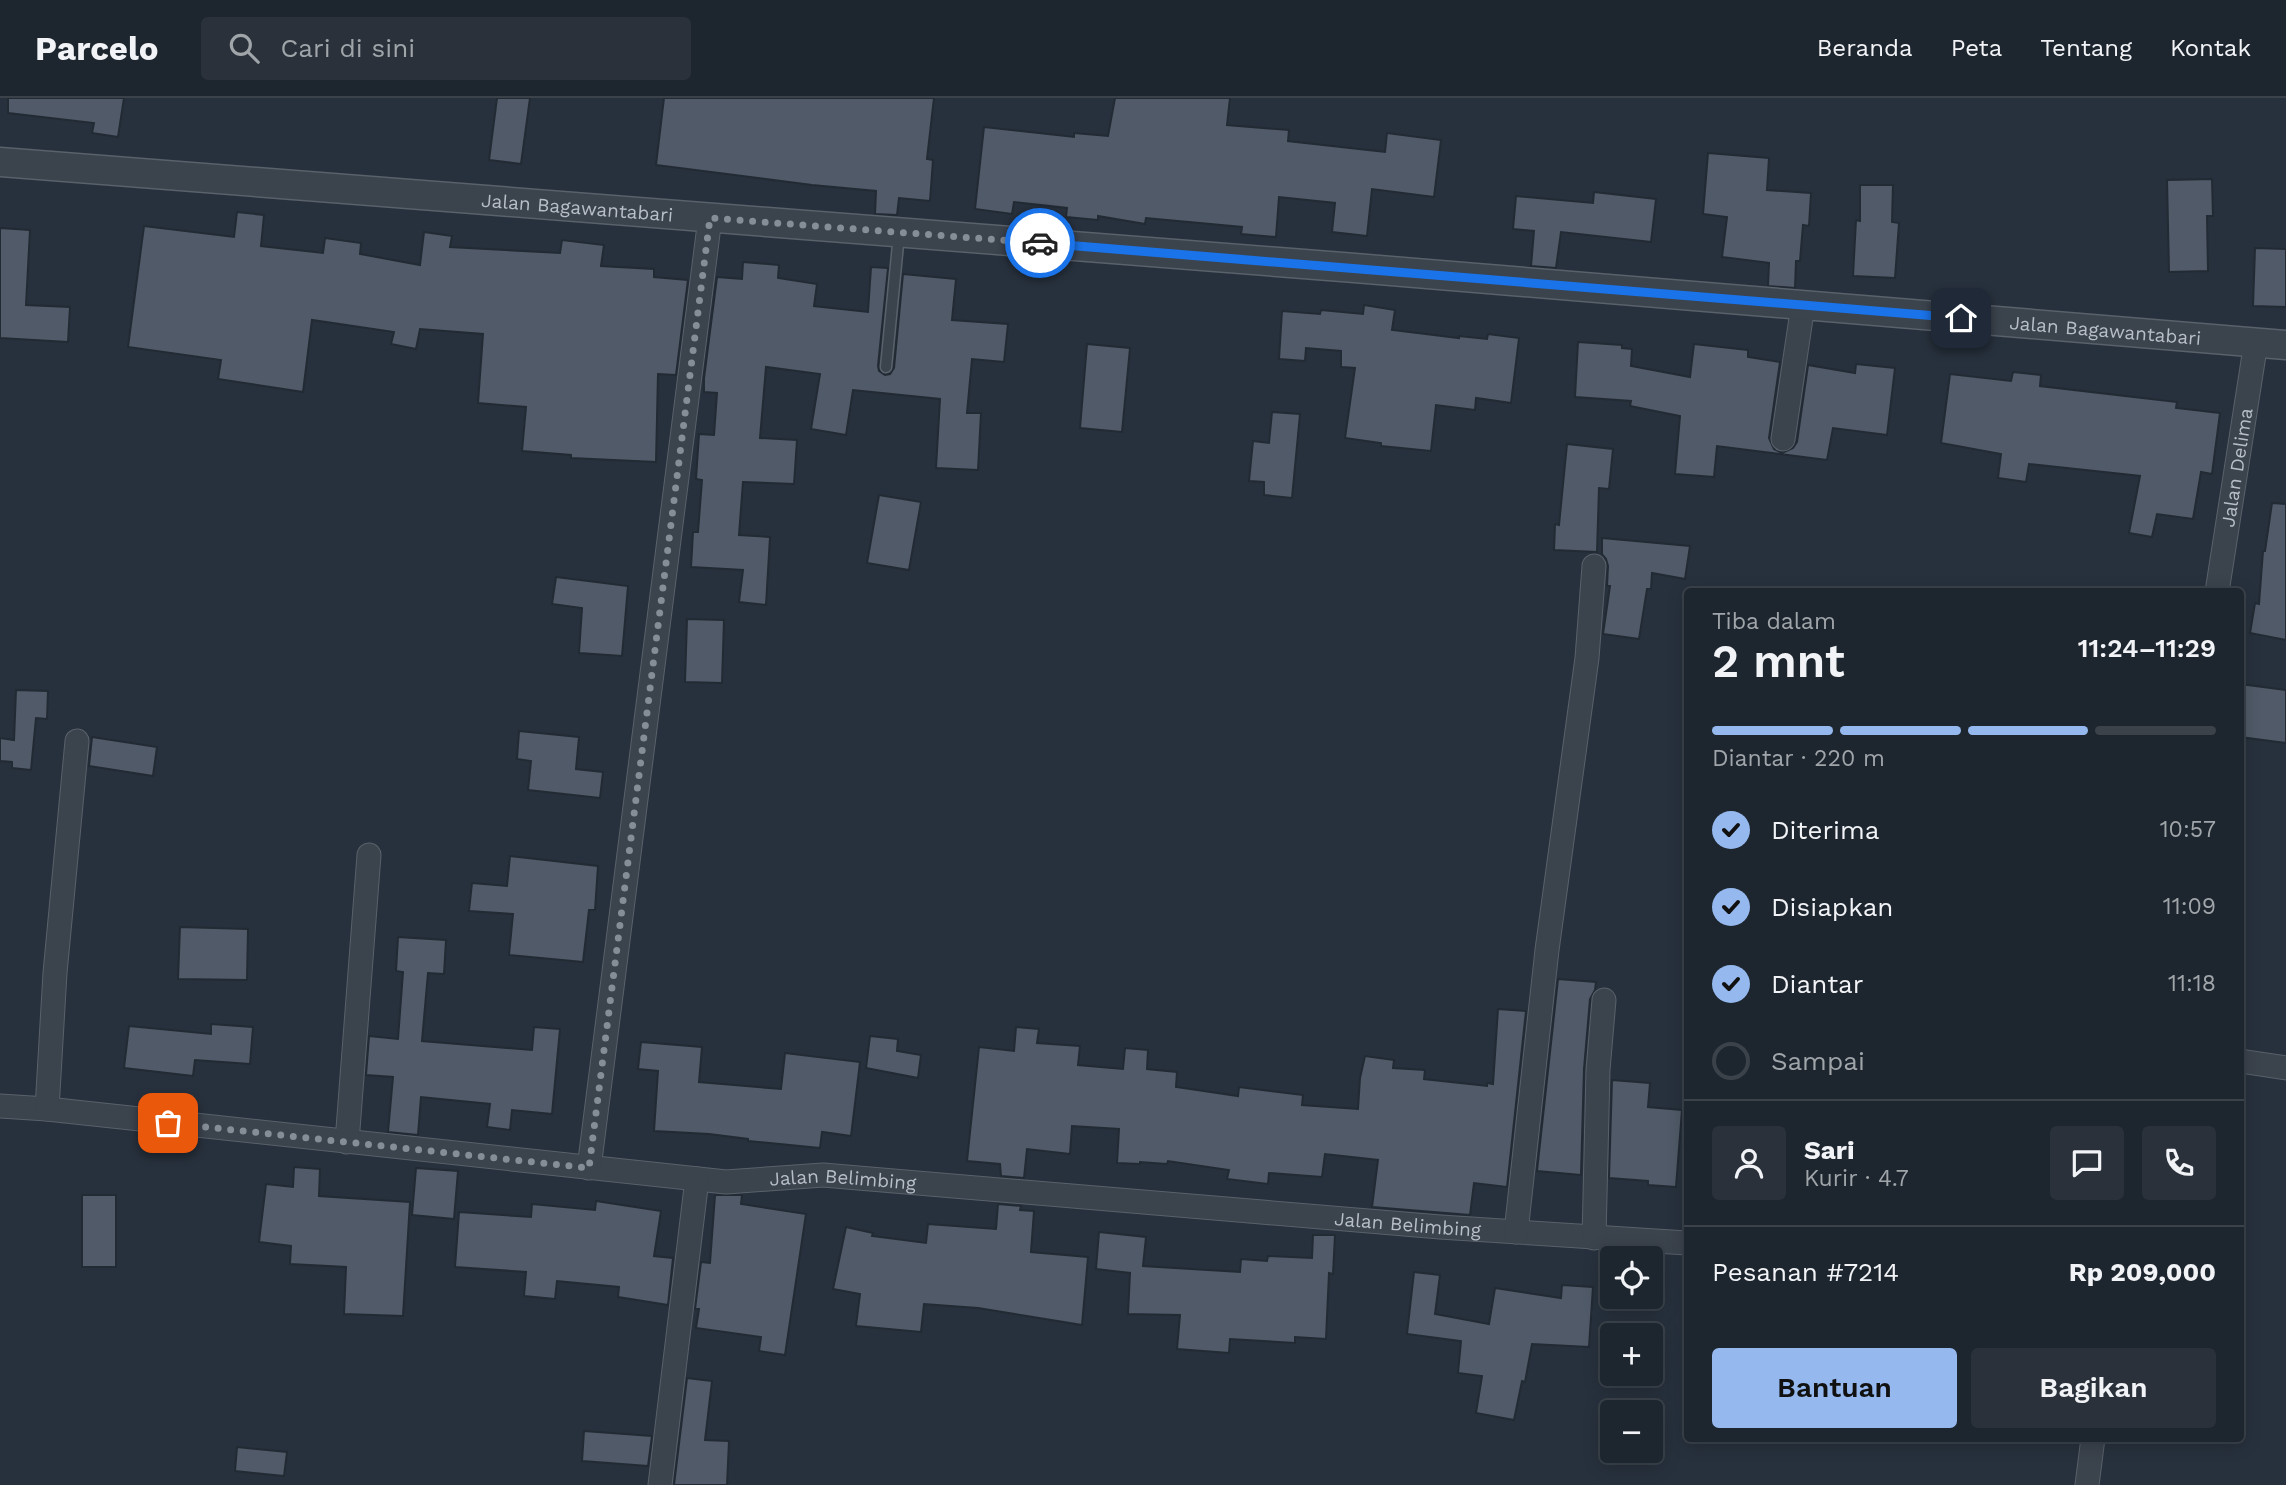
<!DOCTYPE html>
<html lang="id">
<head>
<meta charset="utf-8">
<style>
	body { margin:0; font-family:"Work Sans",sans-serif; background:#2a313a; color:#f1f3f6; height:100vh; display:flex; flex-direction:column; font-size:26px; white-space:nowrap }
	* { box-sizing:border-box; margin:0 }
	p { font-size:23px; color:#a0a5aa }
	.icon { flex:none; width:38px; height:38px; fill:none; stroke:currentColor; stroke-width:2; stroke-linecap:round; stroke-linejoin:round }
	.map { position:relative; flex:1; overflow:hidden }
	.details { position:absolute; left:1684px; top:490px; width:560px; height:854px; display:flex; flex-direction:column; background:#1d252e; border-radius:7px; box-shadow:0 4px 18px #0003,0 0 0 2px #3b424a }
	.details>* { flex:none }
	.controls { position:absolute; left:1600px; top:1148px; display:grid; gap:14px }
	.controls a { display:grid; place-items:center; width:63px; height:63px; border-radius:7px; background:#1d252e; box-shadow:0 4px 18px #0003,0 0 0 2px #3b424a; font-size:35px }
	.pin { position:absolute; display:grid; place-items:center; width:60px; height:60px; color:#fff; margin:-30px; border-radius:14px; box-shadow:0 4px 10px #0006 }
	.courier { position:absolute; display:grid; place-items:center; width:70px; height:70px; margin:-35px; border:5px solid #1a73e8; border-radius:50%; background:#fff; color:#222; box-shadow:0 2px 9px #0007 }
	.summary em { font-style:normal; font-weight:600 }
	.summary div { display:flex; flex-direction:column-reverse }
	.summary { display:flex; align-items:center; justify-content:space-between; height:119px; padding:0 28px }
	h1 { font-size:46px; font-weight:600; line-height:52px }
	.bar { display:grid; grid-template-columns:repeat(4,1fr); gap:10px 7px; align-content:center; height:84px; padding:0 28px }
	.bar i { height:9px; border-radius:5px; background:#3b424a }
	.bar .on { background:#95b9ef }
	.bar p { grid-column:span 4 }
	.line { display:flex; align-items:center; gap:18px; padding:0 28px; border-top:2px solid #3b424a }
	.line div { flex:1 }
	.round { display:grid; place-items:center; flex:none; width:74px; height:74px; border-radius:7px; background:#2a313a }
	ol { padding:0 28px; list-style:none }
	li { display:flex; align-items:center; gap:21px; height:77px }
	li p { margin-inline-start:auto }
	li .icon { padding:7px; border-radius:50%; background:#95b9ef; color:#111; stroke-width:4 }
	li:last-child { color:#a0a5aa }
	li i { width:38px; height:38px; border:4px solid #3b424a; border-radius:50% }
	.primary-button { display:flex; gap:14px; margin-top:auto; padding:14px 28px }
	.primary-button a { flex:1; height:80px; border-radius:7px; background:#95b9ef; color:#111; font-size:28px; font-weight:600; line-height:80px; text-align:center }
	.primary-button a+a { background:#2a313a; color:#f1f3f6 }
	header { display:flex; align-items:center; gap:42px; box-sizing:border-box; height:98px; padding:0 35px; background:#1d252e; border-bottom:2px solid #3b424a }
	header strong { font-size:33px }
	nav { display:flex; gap:38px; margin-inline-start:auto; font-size:24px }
	.search { width:490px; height:63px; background:#2a313a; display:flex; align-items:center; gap:18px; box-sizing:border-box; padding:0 24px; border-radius:7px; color:#a0a5aa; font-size:26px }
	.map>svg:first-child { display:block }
</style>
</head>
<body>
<header>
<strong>Parcelo</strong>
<div class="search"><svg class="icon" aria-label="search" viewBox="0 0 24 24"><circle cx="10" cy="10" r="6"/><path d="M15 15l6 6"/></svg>Cari di sini</div>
<nav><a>Beranda</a><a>Peta</a><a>Tentang</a><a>Kontak</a></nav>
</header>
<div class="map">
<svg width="2286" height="1387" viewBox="0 0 2286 1387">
	<rect width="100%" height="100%" fill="#27313d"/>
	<g fill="#505a68" stroke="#222a34" stroke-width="2">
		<polygon points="8,0 124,0 118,39 92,35 94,25 8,15"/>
		<polygon points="497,0 530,0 521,66 489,62"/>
		<polygon points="664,0 934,0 927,61 933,62 930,103 899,100 897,117 875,116 876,93 812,87 656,67"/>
		<polygon points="1115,0 1230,0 1227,27 1289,32 1288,43 1385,54 1387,35 1441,42 1434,99 1372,91 1367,138 1332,134 1335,105 1279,99 1276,139 1241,136 1242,129 1146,120 1145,126 1098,118 1098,122 1066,119 1067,110 1014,104 1012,116 975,111 984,29 1074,39 1074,35 1108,38"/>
		<polygon points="1708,55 1769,60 1767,92 1811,95 1809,128 1803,127 1800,163 1796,163 1795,190 1768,188 1769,165 1722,159 1727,119 1703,116"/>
		<polygon points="2212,81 2213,118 2207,118 2208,173 2169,174 2167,82"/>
		<polygon points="1860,87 1893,87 1892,124 1899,125 1895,180 1853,178 1856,122 1860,123"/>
		<polygon points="1594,94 1656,101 1651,144 1561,134 1556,170 1531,168 1534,133 1513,131 1516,98 1593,105"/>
		<polygon points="237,114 264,117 261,148 323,155 325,140 361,145 360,156 420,167 424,134 452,138 450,149 560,155 562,142 604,147 601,168 654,171 654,179 688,182 676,277 658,276 656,364 571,360 571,357 522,353 526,309 478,305 483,236 420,231 416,251 391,246 394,234 312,222 303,294 218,281 221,262 128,249 144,128 234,139"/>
		<polygon points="0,130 30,132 26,207 70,209 68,244 0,240"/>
		<polygon points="2255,150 2286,151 2286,209 2253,208"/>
		<polygon points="743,164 779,167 778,180 817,186 814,208 868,214 871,169 888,170 878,268 879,273 885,277 890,276 894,270 903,176 956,181 952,222 1008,226 1004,264 972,261 967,315 981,315 978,372 936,370 940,301 853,292 846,337 811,331 820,276 766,269 760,340 797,342 794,386 743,384 739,437 770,439 766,507 739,504 743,472 691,469 693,434 698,434 702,382 696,381 699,336 714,337 717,295 704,294 704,280 717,179 742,181"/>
		<polygon points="1364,207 1395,212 1392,232 1459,240 1459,238 1487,241 1488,236 1519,240 1511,305 1476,300 1475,312 1436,307 1431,353 1381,348 1381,345 1345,340 1355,270 1341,269 1341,253 1306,250 1305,263 1279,261 1282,213 1320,216 1321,212 1363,216"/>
		<polygon points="1578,244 1622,247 1622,250 1632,251 1631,268 1690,279 1694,246 1748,252 1748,259 1780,264 1769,340 1774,351 1782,355 1793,350 1797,344 1808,267 1855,275 1856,266 1895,270 1887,337 1833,330 1827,362 1717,348 1714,379 1675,376 1680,318 1630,308 1631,303 1575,299"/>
		<polygon points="1087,246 1130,250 1122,334 1080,330"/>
		<polygon points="2013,274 2041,277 2040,288 2177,304 2176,310 2220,315 2212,376 2201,374 2193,421 2157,416 2152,439 2129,435 2140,378 2029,366 2026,384 1998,380 2001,356 1941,345 1950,276 2011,283"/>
		<polygon points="1272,314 1300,316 1292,400 1264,397 1264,384 1249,383 1253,343 1269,345"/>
		<polygon points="1567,346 1613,351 1609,391 1599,390 1597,454 1554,452 1555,426 1559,427"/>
		<polygon points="879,397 921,404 909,472 867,465"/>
		<polygon points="2272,405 2286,406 2286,542 2250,535 2255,505 2259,506 2263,453 2265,453"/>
		<polygon points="1602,440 1690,448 1685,481 1652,475 1651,491 1647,491 1639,541 1603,536 1610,488 1607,488 1608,468 1606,461 1602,456"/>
		<polygon points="556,479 628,488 622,558 579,555 582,510 552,506"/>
		<polygon points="687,521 724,522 722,585 685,584"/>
		<polygon points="2240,586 2286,592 2286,645 2240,639"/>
		<polygon points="16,592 48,593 47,621 36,620 31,672 12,670 12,664 0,663 0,640 14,642"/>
		<polygon points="519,633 579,639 576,671 603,674 600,700 528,692 531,663 517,661"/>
		<polygon points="92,639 157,649 153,678 89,668"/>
		<polygon points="510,758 598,768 595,812 589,812 583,864 509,857 513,816 469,813 472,785 507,788"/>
		<polygon points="180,829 248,831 247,882 178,881"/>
		<polygon points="398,839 446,842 444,876 428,875 422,943 532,952 534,929 560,931 552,1016 512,1012 510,1032 487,1029 490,1006 421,999 418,1037 388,1034 393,979 366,977 369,938 398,941 403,874 396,873"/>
		<polygon points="1558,881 1596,884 1595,892 1590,901 1584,971 1581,1077 1537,1073"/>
		<polygon points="1498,911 1526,913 1507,1089 1474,1085 1470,1117 1372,1109 1378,1062 1325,1056 1322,1079 1269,1075 1268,1086 1227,1081 1229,1072 1168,1063 1167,1066 1140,1064 1140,1066 1117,1065 1119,1031 1072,1028 1070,1056 1027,1051 1024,1080 1001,1078 1000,1066 967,1063 979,949 1014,953 1016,929 1039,931 1037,945 1080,948 1078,967 1123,971 1125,950 1148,952 1147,971 1177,974 1176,989 1238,998 1239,989 1303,997 1302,1007 1358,1011 1360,980 1365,958 1394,962 1393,970 1425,972 1424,981 1487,988 1487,985 1493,986"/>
		<polygon points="211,926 253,929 250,966 195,962 193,978 124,970 129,928 211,936"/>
		<polygon points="870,938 898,941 897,953 921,957 918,980 866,970"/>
		<polygon points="641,944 702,949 699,984 781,991 785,955 860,964 851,1038 822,1034 820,1050 748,1043 748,1041 709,1036 654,1033 658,973 638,971"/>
		<polygon points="1612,982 1650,985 1648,1009 1682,1012 1676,1089 1648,1087 1648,1083 1609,1080"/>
		<polygon points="294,1069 320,1071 319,1098 410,1104 403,1218 344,1216 346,1169 290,1166 291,1148 259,1144 266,1086 293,1089"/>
		<polygon points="416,1070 458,1073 454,1121 412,1117"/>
		<rect x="82" y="1097" width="34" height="72"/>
		<polygon points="715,1097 742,1097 741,1106 806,1116 785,1257 759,1253 761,1239 696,1230 699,1211 695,1211 701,1164 710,1165"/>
		<polygon points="596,1103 661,1113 654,1158 673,1160 668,1207 618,1199 619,1189 557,1183 555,1201 524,1198 526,1174 455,1169 459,1114 531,1119 532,1106 595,1112"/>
		<polygon points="998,1106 1021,1108 1020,1112 1034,1113 1031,1154 1088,1159 1082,1227 978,1210 924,1206 921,1234 856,1228 860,1196 833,1191 846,1129 873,1135 872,1138 926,1145 928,1126 996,1131"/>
		<polygon points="1099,1134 1146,1139 1143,1168 1240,1174 1241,1161 1267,1163 1268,1158 1312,1160 1313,1137 1335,1137 1333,1176 1329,1175 1326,1241 1295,1239 1295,1245 1230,1241 1229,1255 1177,1251 1180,1217 1128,1216 1130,1175 1096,1171"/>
		<polygon points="1414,1174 1440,1177 1435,1216 1489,1226 1495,1190 1561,1200 1562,1187 1593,1189 1589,1249 1532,1246 1525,1284 1522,1283 1514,1322 1476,1315 1482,1278 1458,1275 1461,1243 1407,1236"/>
		<polygon points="687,1280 712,1283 705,1342 729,1343 727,1387 674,1387"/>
		<polygon points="584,1333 652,1338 648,1368 582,1363"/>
		<polygon points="237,1349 287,1354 284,1378 235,1373"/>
	</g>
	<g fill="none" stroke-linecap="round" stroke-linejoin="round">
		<defs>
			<polyline id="service" points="886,269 899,136"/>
			<g id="minor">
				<polyline points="1783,341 1803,207"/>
				<path id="s1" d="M2217,494L2256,244"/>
				<polyline points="2240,963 2286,970"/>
				<path id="s2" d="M0,1008L47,1011L726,1084L823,1077L1440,1129L1687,1145"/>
				<polyline points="47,1011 55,875 77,643"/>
				<polyline points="347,1044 369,757"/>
				<polyline points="589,1070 710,120"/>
				<polyline points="1516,1134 1547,852 1587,560 1594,468"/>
				<polyline points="1594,1140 1598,972 1604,902"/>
				<polyline points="660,1387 697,1081"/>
				<polyline points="2087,1387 2093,1340"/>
			</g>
			<g id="tertiary">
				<path id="s3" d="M0,64L1355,170L2286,247"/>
			</g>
		</defs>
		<use href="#service" stroke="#59616b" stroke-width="13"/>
		<use href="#minor" stroke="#59616b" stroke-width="25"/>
		<use href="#tertiary" stroke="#59616b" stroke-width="31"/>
		<use href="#service" stroke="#3b434d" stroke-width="10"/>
		<use href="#minor" stroke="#3b434d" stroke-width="23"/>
		<use href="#tertiary" stroke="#3b434d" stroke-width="28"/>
	</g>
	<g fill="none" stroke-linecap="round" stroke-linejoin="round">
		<polyline stroke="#858d97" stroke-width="7" stroke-dasharray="0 12.6" points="168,1025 589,1070 710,120 1040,145"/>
		<polyline stroke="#1a73e8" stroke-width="9" points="1040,145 1961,220"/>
	</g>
	<g text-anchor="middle" stroke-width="7" stroke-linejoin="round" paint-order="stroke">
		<g font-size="19" fill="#b7bec8" stroke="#202832">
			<text dy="7" stroke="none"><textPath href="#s3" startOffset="579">Jalan Bagawantabari</textPath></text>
			<text dy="7" stroke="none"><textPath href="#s3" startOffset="2112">Jalan Bagawantabari</textPath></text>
			<text dy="7" stroke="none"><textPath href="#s1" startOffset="126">Jalan Delima</textPath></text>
			<text dy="7" stroke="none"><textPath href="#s2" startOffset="847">Jalan Belimbing</textPath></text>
			<text dy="7" stroke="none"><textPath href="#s2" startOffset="1414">Jalan Belimbing</textPath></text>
		</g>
	</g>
</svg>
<div class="controls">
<a><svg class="icon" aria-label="locate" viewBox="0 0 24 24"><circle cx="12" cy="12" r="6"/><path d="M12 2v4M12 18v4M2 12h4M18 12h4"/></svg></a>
<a>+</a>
<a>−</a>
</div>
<div class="pin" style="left:168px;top:1025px;background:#ea580c"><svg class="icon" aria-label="bag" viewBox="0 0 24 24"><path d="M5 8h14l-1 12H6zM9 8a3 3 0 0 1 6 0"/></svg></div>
<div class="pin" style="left:1961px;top:220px;background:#1f2937"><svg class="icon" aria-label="home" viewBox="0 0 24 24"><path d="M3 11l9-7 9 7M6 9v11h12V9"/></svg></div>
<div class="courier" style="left:1040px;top:145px"><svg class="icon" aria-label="car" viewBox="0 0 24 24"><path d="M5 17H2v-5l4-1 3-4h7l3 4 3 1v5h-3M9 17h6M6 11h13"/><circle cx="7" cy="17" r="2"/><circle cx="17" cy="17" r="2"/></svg></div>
<section class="details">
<div class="summary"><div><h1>2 mnt</h1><p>Tiba dalam</p></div><em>11:24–11:29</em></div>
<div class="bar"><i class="on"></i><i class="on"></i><i class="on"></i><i></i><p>Diantar · 220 m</p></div>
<ol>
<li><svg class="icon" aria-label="check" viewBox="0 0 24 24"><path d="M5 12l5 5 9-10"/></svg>Diterima<p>10:57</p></li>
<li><svg class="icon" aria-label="check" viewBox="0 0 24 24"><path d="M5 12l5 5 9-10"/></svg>Disiapkan<p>11:09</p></li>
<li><svg class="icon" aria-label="check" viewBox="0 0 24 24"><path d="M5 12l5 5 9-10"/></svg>Diantar<p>11:18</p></li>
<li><i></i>Sampai</li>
</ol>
<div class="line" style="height:126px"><a class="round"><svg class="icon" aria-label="person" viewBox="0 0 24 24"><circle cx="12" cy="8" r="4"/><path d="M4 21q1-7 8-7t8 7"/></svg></a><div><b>Sari</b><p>Kurir · 4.7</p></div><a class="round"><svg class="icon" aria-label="chat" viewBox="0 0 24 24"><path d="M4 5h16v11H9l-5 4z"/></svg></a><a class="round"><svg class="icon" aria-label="phone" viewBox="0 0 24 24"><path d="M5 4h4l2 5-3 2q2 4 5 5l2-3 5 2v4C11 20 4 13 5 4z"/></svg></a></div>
<div class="line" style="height:91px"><div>Pesanan #7214</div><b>Rp 209,000</b></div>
<div class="primary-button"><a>Bantuan</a><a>Bagikan</a></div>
</section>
</div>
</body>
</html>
